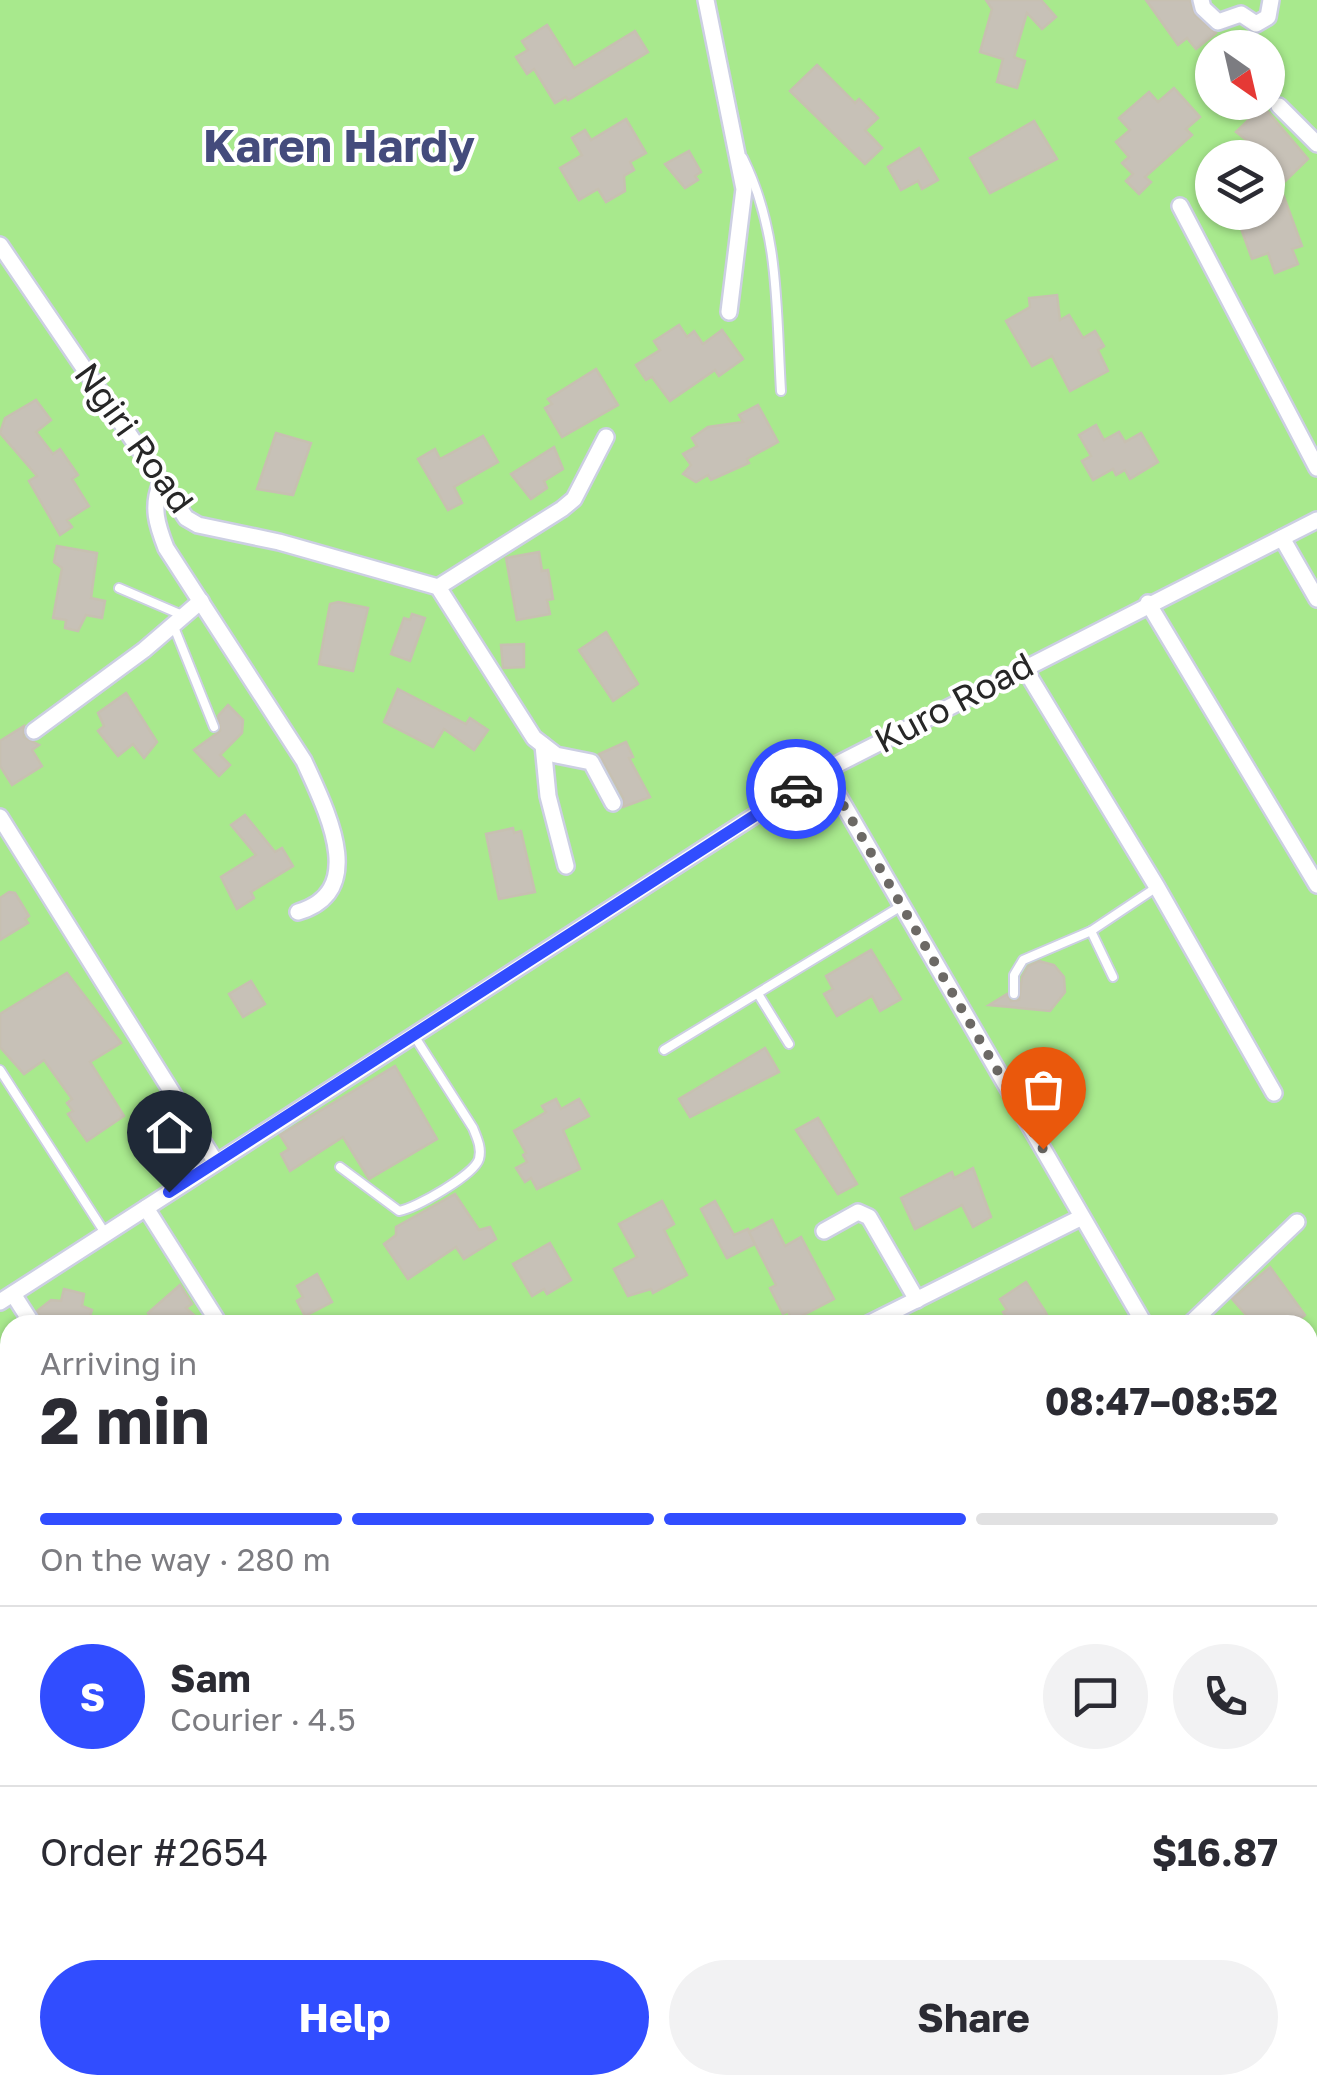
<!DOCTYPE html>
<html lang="en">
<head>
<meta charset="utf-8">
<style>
	body { margin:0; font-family:"Golos Text",sans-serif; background:#f2f2f3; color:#2b2b33; height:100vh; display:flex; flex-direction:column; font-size:38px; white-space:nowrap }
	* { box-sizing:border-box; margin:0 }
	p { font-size:32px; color:#7c7c81 }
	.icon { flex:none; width:55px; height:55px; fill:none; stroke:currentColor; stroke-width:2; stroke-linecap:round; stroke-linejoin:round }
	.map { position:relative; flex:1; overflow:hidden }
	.panel { position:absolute; left:0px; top:1315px; width:1318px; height:780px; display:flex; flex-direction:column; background:#fff; border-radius:30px 30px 0 0; box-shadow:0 2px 8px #0004 }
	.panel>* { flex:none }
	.needle { width:65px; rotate:146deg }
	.fabs { position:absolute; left:1195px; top:30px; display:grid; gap:20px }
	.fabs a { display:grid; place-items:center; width:90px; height:90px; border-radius:50%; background:#fff; box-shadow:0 2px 8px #0004; font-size:50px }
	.pin { position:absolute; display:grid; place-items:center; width:85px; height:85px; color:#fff; margin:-102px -42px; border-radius:50% 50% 50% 0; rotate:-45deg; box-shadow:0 0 10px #0007 }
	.pin .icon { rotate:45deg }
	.courier { position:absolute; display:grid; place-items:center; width:100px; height:100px; margin:-50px; border:8px solid #314dff; border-radius:50%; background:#fff; color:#222; box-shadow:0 2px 12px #0007 }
	.head em { font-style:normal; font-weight:700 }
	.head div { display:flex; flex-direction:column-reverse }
	.head { display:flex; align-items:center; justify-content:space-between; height:170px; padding:0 40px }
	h1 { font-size:65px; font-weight:700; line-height:75px }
	.bar { display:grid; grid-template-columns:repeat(4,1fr); gap:15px 10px; align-content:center; height:120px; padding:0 40px }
	.bar i { height:12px; border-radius:8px; background:#e1e1e2 }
	.bar .on { background:#314dff }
	.bar p { grid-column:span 4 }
	.line { display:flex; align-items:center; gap:25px; padding:0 40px; border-top:2px solid #e1e1e2 }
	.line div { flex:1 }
	.round { display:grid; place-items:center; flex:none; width:105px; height:105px; border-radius:52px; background:#f2f2f3 }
	.primary-button { display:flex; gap:20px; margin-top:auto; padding:20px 40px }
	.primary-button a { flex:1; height:115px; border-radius:60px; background:#314dff; color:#fff; font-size:40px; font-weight:700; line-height:115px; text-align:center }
	.primary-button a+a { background:#f2f2f3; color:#2b2b33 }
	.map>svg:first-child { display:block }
</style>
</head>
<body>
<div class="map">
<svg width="1317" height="2095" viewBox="0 0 1317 2095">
	<rect width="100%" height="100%" fill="#ece4d7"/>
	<path fill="#a8e98d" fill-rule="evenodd" d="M0,0H1317V2095H0ZM1212,48H1268V102H1212ZM1212,158H1268V212H1212ZM10,1325H1308V2085H10Z"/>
	<g fill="#c7c1b7" stroke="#c7c0b1" stroke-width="2.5">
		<polygon points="986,0 1041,0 1056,17 1042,29 1027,13 1014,57 1025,61 1017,88 997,82 1003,59 980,52 992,9"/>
		<polygon points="1146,0 1190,0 1195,15 1216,33 1196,49 1187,38 1178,45"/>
		<polygon points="547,25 574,68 635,31 648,52 568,100 566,97 555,103 534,69 527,74 516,57 528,50 522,41"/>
		<polygon points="817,65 855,103 859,99 878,118 865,130 882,148 865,164 790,91"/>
		<polygon points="1174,88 1200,117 1186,129 1192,135 1145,177 1151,182 1139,194 1126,181 1133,174 1122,163 1129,157 1116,142 1130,130 1119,118 1149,92 1158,102"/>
		<polygon points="1263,106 1308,159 1280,186 1302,246 1292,249 1298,264 1275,273 1268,253 1252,259 1235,212 1268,212 1268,157 1236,132"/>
		<polygon points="626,119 646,153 630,162 634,170 624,176 625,191 606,202 598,189 579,200 560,168 582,155 572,138 585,130 591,140"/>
		<polygon points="1034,121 1057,159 990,193 970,158"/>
		<polygon points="919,148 938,180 922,189 918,181 901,190 888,167"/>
		<polygon points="689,151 701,172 695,176 698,180 685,188 665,164"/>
		<polygon points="1057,295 1060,320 1069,315 1083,338 1095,331 1104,346 1098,350 1108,371 1070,391 1052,356 1032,366 1006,321 1030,307 1029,298"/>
		<polygon points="679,325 687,337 694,331 703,344 722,330 743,359 719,376 715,370 670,401 652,377 646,380 636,365 660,350 654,341"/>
		<polygon points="596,369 618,405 562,437 545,408 552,404 548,399"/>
		<polygon points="36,400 51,420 36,432 53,454 60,449 78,475 72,479 89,506 67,520 72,527 60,535 29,481 37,476 0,433 5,418"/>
		<polygon points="758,405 778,442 747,459 749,463 711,480 708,475 696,482 683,474 691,465 683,454 697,446 692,438 708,427 743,422 739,415"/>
		<polygon points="1096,425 1104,440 1119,432 1125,442 1141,433 1158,462 1130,479 1125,470 1116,475 1113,469 1093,480 1082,461 1091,456 1079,435"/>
		<polygon points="276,433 311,443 293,495 257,489"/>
		<polygon points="483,436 498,462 454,487 462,503 448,510 418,459 435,449 440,459"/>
		<polygon points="554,447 563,469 544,481 547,488 531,499 511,474"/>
		<polygon points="57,546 97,553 91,598 105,601 102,618 86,615 78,631 65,628 66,620 53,618 62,568 54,562"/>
		<polygon points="539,552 542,571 548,570 553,599 547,600 550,614 517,620 506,558"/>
		<polygon points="338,602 368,608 353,671 319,664 330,604"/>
		<polygon points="412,614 425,618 410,661 391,654 404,618 410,620"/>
		<polygon points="606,632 638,684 613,701 579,650"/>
		<polygon points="524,644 524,667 503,668 501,645"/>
		<polygon points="398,689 466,724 470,718 488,730 474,750 444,729 433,747 384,722"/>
		<polygon points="126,693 157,742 144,758 133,744 118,756 98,731 104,726 98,713"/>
		<polygon points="228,705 243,720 242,733 220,755 230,765 219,776 194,750 220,731 218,716"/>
		<polygon points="24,726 24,737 39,745 32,750 42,766 12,785 0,766 0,741"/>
		<polygon points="626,742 633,757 629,758 650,797 623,807 623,798 599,754"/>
		<polygon points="245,815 275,852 282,848 293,866 251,892 254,898 237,909 221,877 256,855 231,825"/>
		<polygon points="513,828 514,833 521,831 535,892 499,899 486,834"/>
		<polygon points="9,892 15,893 29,916 25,919 28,923 0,940 0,898"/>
		<polygon points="871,950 901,999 880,1011 872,996 837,1016 824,994 833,989 826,976"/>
		<polygon points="1039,961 1054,965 1064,977 1065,992 1050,1011 989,1005 1007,994 1011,1001 1019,1000 1022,977 1028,966"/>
		<polygon points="67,973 121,1043 90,1062 124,1116 87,1141 68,1114 73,1111 67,1103 72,1099 44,1060 24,1074 0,1047 0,1014"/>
		<polygon points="251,981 265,1004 243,1017 229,994"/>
		<polygon points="765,1048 779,1072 690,1117 679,1099"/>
		<polygon points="395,1066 437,1139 369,1179 343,1137 290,1171 281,1154 289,1149 280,1135"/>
		<polygon points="556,1099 561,1109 579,1099 589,1116 563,1130 580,1169 537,1189 531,1178 525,1182 516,1168 527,1162 523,1155 526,1153 514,1131 546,1112 542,1106"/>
		<polygon points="818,1118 857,1184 838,1194 796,1130"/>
		<polygon points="150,1123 173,1130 169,1150 157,1158 141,1151 141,1127"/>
		<polygon points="973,1168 991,1217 973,1227 962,1205 915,1229 901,1198 952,1172 954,1178"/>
		<polygon points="455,1194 479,1230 490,1227 496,1239 464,1259 456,1247 408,1279 384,1244 396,1235 396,1227"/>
		<polygon points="662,1201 674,1224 664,1230 687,1275 653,1293 651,1289 628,1296 614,1269 637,1257 619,1224"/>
		<polygon points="715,1201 734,1235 748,1229 755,1244 727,1258 701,1209"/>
		<polygon points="772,1220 785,1246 801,1237 834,1299 792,1321 788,1311 783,1314 770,1288 776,1285 749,1232"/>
		<polygon points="550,1243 571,1280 547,1294 544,1289 532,1296 513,1264"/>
		<polygon points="1270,1267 1305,1315 1293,1325 1255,1325 1232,1299"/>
		<polygon points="317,1274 332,1302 305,1316 297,1301 303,1297 297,1286"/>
		<polygon points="1026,1282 1045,1311 1052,1325 1011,1325 1003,1312 1007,1310 1000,1299"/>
		<polygon points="180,1285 192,1304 186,1308 205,1325 155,1325 148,1313"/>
		<polygon points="64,1289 84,1294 82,1306 92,1310 87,1325 44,1325 37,1311 51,1300 61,1301"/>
	</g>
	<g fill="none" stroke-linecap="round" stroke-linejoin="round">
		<defs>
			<g id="service">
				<path d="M743,158C780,233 776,309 781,391"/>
				<polyline points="119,588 182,615"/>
				<polyline points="174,627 214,727"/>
				<polyline points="1091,931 1113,977"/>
				<polyline points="758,994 789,1044"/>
				<polyline points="1014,994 1014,975 1023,960 1091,931 1157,887"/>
				<polyline points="664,1050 903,905"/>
				<polyline points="0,1070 105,1233"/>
				<path d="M340,1167L399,1211C416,1208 474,1175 479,1159C482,1148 477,1138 473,1128L413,1034"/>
				<polyline points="0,2020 10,2035"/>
				<polyline points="41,2085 48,2095"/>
				<polyline points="619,2095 631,2085"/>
			</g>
			<g id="minor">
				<polyline points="706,0 744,189 729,312"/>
				<polyline points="1201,0 1203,8 1218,22 1241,14 1256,24 1268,17 1271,0"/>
				<polyline points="1279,106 1317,144"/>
				<polyline points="1180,206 1317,468"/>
				<polyline points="0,245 186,518 198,525 279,542 438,587 534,738 556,755 591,762 613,803"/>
				<path d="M161,483C151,507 157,525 166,548L304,761C326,810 369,891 298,912"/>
				<polyline points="1282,538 1317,599"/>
				<polyline points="438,587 562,509 574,499 606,437"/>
				<polyline points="1148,603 1317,885"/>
				<polyline points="1023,666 1157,887 1274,1093"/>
				<polyline points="34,731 144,650 201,601"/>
				<polyline points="543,745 548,796 566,866"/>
				<polyline points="824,771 1145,1325"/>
				<polyline points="0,817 215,1161"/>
				<polyline points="146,1208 220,1325"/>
				<polyline points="824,1231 858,1212 869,1217 917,1300"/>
				<polyline points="13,1294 33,1325"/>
				<polyline points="0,1302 824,771 1317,520"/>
				<polyline points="866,1325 1082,1217"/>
				<polyline points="1189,1325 1297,1222"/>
				<polyline points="1308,1610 1317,1627"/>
				<polyline points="1308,1735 1317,1728"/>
				<polyline points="0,1873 10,1867"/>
				<polyline points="253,2095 269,2085"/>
				<polyline points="864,2095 873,2085"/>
			</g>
		</defs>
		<use href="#service" stroke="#cccfe3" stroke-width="12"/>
		<use href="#minor" stroke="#cccfe3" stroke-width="20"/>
		<use href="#service" stroke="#fff" stroke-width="8"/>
		<use href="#minor" stroke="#fff" stroke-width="15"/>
	</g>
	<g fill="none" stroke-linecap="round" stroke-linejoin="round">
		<polyline stroke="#6c6965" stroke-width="10" stroke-dasharray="0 18" points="796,789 824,772 1043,1149"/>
		<polyline stroke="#314dff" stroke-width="12" points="169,1192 796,789"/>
	</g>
	<g text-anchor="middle" stroke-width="8" stroke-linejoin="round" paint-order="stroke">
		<g font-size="35" fill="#272727" stroke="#fff">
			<text transform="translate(134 438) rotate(54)" y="12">Ngiri Road</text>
			<text transform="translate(954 703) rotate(-28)" y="12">Kuro Road</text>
		</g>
		<g font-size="45" font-weight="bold" fill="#444b7c" stroke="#fff">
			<text x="339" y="162">Karen Hardy</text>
		</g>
	</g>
</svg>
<div class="fabs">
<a><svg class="needle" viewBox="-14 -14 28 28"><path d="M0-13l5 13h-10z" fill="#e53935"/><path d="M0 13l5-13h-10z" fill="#7c7c81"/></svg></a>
<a><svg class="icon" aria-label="layers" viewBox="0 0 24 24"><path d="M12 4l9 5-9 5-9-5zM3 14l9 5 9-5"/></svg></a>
</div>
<div class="pin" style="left:1043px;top:1149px;background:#ea580c"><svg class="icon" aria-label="bag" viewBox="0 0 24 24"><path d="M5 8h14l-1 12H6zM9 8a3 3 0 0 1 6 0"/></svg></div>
<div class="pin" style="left:169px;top:1192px;background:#1f2937"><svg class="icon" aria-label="home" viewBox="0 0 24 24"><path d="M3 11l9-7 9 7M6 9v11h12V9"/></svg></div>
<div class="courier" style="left:796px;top:789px"><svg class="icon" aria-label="car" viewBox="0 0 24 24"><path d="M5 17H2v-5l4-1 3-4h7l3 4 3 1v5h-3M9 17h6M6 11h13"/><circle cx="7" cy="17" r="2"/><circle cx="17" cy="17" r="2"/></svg></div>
<section class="panel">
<div class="head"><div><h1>2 min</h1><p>Arriving in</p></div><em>08:47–08:52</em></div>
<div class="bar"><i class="on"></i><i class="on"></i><i class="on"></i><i></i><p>On the way · 280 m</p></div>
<div class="line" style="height:180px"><b class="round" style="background:#314dff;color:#fff">S</b><div><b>Sam</b><p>Courier · 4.5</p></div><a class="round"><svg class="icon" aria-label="chat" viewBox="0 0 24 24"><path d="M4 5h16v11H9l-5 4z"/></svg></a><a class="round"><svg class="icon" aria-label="phone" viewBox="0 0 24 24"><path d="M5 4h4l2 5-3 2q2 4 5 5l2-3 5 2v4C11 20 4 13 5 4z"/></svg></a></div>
<div class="line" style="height:130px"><div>Order #2654</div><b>$16.87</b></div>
<div class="primary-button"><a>Help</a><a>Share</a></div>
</section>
</div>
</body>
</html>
